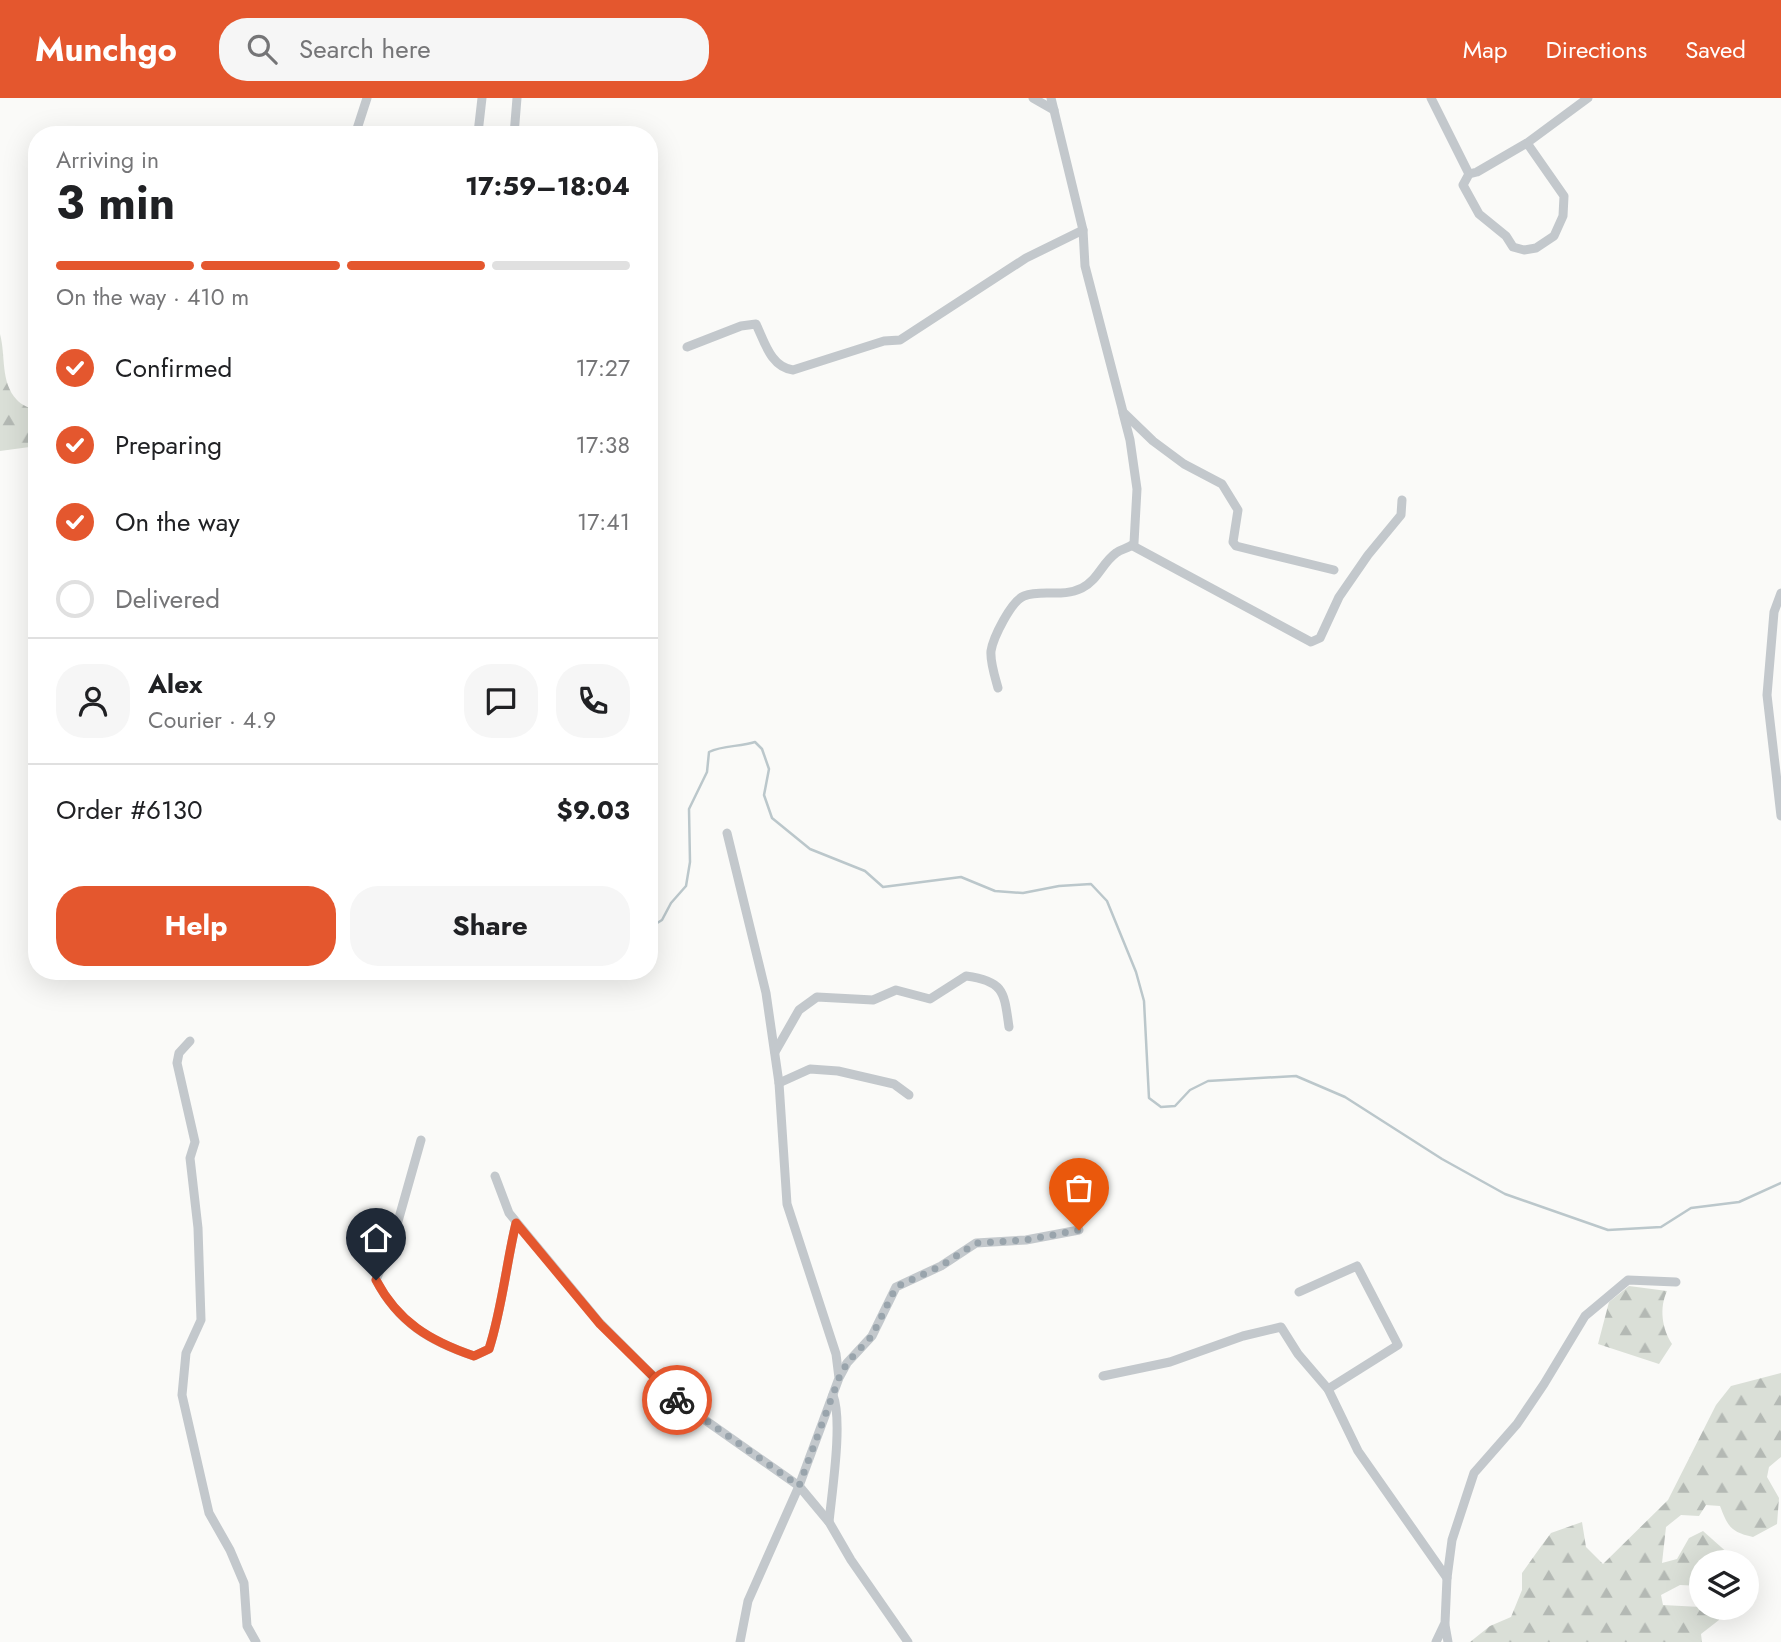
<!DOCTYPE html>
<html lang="en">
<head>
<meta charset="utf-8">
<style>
	body { margin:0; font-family:Jost,sans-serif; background:#f6f6f6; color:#202124; height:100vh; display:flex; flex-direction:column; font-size:26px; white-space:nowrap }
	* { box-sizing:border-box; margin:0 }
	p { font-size:23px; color:#757577 }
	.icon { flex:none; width:38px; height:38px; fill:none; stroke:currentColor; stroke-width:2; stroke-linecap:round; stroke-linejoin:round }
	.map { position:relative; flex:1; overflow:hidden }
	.panel { position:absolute; left:28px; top:28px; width:630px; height:854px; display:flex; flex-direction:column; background:#fff; border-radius:28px; box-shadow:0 7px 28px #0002 }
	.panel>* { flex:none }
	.buttons { position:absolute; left:1689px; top:1452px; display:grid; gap:14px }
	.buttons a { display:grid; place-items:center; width:70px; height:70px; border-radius:50%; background:#fff; box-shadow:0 7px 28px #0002; font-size:35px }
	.pin { position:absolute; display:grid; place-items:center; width:60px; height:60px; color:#fff; margin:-72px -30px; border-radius:50% 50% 50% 0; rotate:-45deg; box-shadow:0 0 7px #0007 }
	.pin .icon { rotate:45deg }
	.courier { position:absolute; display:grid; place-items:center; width:70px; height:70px; margin:-35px; border:5px solid #e4572e; border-radius:50%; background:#fff; color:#222; box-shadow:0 2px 9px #0007 }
	.summary em { font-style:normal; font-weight:700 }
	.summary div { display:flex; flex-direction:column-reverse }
	.summary { display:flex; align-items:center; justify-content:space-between; height:119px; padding:0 28px }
	h1 { font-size:46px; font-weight:700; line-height:52px }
	.bar { display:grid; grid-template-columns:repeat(4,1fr); gap:10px 7px; align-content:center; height:84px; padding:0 28px }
	.bar i { height:9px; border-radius:5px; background:#e0e0e0 }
	.bar .active { background:#e4572e }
	.bar p { grid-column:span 4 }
	.line { display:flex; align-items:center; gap:18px; padding:0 28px; border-top:2px solid #e0e0e0 }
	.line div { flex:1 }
	.round { display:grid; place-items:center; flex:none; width:74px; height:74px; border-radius:28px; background:#f6f6f6 }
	ol { padding:0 28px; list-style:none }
	li { display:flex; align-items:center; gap:21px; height:77px }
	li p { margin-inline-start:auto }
	li .icon { padding:7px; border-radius:50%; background:#e4572e; color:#fff; stroke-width:4 }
	li:last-child { color:#757577 }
	li i { width:38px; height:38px; border:4px solid #e0e0e0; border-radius:50% }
	.cta { display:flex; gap:14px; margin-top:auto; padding:14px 28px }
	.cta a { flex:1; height:80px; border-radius:28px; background:#e4572e; color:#fff; font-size:28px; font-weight:700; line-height:80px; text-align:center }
	.cta a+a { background:#f6f6f6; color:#202124 }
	header { display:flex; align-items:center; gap:42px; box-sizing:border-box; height:98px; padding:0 35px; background:#e4572e; color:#fff }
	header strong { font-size:33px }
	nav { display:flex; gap:38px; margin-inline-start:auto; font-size:24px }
	.search { width:490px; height:63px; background:#f6f6f6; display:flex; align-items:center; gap:18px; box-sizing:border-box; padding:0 24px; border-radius:28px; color:#757577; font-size:26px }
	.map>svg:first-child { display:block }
</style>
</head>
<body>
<header>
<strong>Munchgo</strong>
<div class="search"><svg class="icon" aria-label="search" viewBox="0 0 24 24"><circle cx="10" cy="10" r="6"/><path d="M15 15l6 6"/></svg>Search here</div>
<nav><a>Map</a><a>Directions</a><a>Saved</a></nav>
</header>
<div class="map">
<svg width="1781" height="1544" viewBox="0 0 1781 1544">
	<defs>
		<pattern id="forest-firs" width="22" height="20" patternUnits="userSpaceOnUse" patternTransform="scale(1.75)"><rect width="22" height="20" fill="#dadfd7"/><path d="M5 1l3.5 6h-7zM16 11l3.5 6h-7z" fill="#b4b9b4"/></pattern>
	</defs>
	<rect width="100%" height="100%" fill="#fafaf8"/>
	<g fill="url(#forest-firs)">
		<path d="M0,236C6,258 0,284 17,302C21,307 31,310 37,314V348L0,353Z"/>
		<path d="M1629,1188L1667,1193C1659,1210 1662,1231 1672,1246L1659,1266L1598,1246L1609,1204Z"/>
		<path d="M1781,1275V1359L1769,1369L1767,1379L1779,1400L1777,1426L1753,1439C1731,1434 1728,1429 1720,1408L1706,1407L1699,1418L1681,1417L1666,1429L1662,1465L1677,1461L1689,1440L1703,1433L1730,1457L1727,1465H1701V1488L1680,1487L1661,1497L1663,1507L1719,1510V1522L1701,1536L1702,1544H1470L1490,1528L1511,1519L1522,1492V1475L1542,1447L1551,1435L1582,1424L1586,1449L1603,1466L1668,1402L1716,1307L1731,1288Z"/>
	</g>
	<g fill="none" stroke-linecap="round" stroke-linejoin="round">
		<path stroke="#bbc7cb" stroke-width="2.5" d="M649,830L662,822L671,805L686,788L690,764L689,711L707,674L709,654C723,647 740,649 755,644L762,651L769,671L764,697L772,720L810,751L865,773L883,789L961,779L995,793L1023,795L1059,788L1091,786L1107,803L1136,874L1144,903L1149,1000L1161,1009L1175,1008L1190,992L1208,983L1296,978L1345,999L1442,1061L1505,1096L1608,1132L1661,1129L1691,1110L1739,1104L1781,1085"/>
		<g stroke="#c3c8cc" stroke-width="9">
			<polyline points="1033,0 1054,12"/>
			<polyline points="1051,0 1083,132 1085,168 1123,314 1153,343 1184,366 1222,386 1238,412 1233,444 1236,448 1334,472"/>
			<polyline points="1431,0 1469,76"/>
			<polyline points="478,35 482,0"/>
			<polyline points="355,37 367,0"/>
			<polyline points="514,37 517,0"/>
			<polyline points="1527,45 1564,98 1563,118 1554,138 1536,150 1524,152 1513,149 1506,138 1479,116 1463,87 1469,76 1477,74 1527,45 1588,0"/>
			<path d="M687,249L741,228L756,226C765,245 771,269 793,272L884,243L900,242L1026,160L1083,132"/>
			<polyline points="1133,448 1311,544 1320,540 1339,499 1368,457 1401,417 1402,402"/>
			<polyline points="1781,495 1774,514 1767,597 1781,718"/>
			<path d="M998,590C995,579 990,564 991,553C993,540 1011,503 1024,498C1042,491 1062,500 1082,490C1098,482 1102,465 1116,455C1122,450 1129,451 1134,445L1137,391L1130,342L1123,315"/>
			<polyline points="727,735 766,895 779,985 787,1106 836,1256 839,1280 799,1388 748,1503 740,1544"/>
			<polyline points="190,943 179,955 177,965 195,1044 190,1060 198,1130 201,1222 186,1255 182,1297 209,1415 230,1452 244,1485 247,1528 256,1544"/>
			<path d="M775,954L799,912L817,899L873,902L896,892L930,901L966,878C1005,883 1004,895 1009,929"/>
			<polyline points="779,985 810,971 838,973 894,986 909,997"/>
			<path d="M421,1042L393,1141L376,1182C398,1224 429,1243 474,1258L489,1251C502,1211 506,1167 516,1125"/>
			<polyline points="495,1078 509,1115 600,1225 678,1303 799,1388 829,1424 851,1462 908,1544"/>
			<polyline points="1299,1194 1357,1168 1398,1247 1328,1291"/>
			<polyline points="840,1278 847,1265 872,1238 896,1189 941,1168 976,1145 1026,1142 1079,1132"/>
			<polyline points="1103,1278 1170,1264 1243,1238 1281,1229 1298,1256 1328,1291 1358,1353 1447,1480"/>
			<path d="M829,1424C832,1393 843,1323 833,1297"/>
			<polyline points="1445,1527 1448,1544"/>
			<polyline points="1436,1544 1445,1525 1447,1480 1452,1442 1474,1375 1517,1326 1544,1286 1585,1218 1628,1182 1676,1184"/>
		</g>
	</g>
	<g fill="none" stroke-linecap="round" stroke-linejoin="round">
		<polyline stroke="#99a4ac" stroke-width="7" stroke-dasharray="0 12.6" points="677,1302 799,1388 839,1280 847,1265 872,1238 896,1189 941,1168 976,1145 1026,1142 1079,1132"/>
		<path stroke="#e4572e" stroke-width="9" d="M376,1182C398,1224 430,1243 474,1258L489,1251C502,1211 506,1167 516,1125L600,1226L677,1302"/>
	</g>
</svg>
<div class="buttons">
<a><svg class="icon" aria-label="layers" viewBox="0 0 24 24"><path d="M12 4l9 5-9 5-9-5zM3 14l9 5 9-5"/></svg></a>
</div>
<div class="pin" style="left:1079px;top:1132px;background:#ea580c"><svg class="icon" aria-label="bag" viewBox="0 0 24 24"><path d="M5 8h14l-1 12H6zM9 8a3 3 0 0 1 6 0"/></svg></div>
<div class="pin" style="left:376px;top:1182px;background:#1f2937"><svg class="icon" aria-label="home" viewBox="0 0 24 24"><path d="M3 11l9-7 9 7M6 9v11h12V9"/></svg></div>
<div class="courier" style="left:677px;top:1302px"><svg class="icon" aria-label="bike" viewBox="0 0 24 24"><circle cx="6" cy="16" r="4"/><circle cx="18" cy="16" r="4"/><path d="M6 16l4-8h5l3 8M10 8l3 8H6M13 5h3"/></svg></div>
<section class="panel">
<div class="summary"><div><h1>3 min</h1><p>Arriving in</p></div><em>17:59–18:04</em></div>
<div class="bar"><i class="active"></i><i class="active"></i><i class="active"></i><i></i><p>On the way · 410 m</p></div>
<ol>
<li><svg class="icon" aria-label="check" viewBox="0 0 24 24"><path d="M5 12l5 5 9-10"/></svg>Confirmed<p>17:27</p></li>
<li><svg class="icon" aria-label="check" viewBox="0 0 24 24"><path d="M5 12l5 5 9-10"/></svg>Preparing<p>17:38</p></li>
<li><svg class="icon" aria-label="check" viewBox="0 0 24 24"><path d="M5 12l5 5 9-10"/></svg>On the way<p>17:41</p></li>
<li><i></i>Delivered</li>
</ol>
<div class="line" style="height:126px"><a class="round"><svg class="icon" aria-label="person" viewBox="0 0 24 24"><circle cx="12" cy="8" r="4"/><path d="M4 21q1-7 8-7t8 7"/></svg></a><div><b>Alex</b><p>Courier · 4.9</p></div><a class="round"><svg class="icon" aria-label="chat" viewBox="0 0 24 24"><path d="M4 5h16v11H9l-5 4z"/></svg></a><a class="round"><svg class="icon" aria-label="phone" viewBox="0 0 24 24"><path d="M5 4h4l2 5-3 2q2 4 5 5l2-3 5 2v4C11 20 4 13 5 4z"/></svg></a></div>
<div class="line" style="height:91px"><div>Order #6130</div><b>$9.03</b></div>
<div class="cta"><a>Help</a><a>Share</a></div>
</section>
</div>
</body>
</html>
